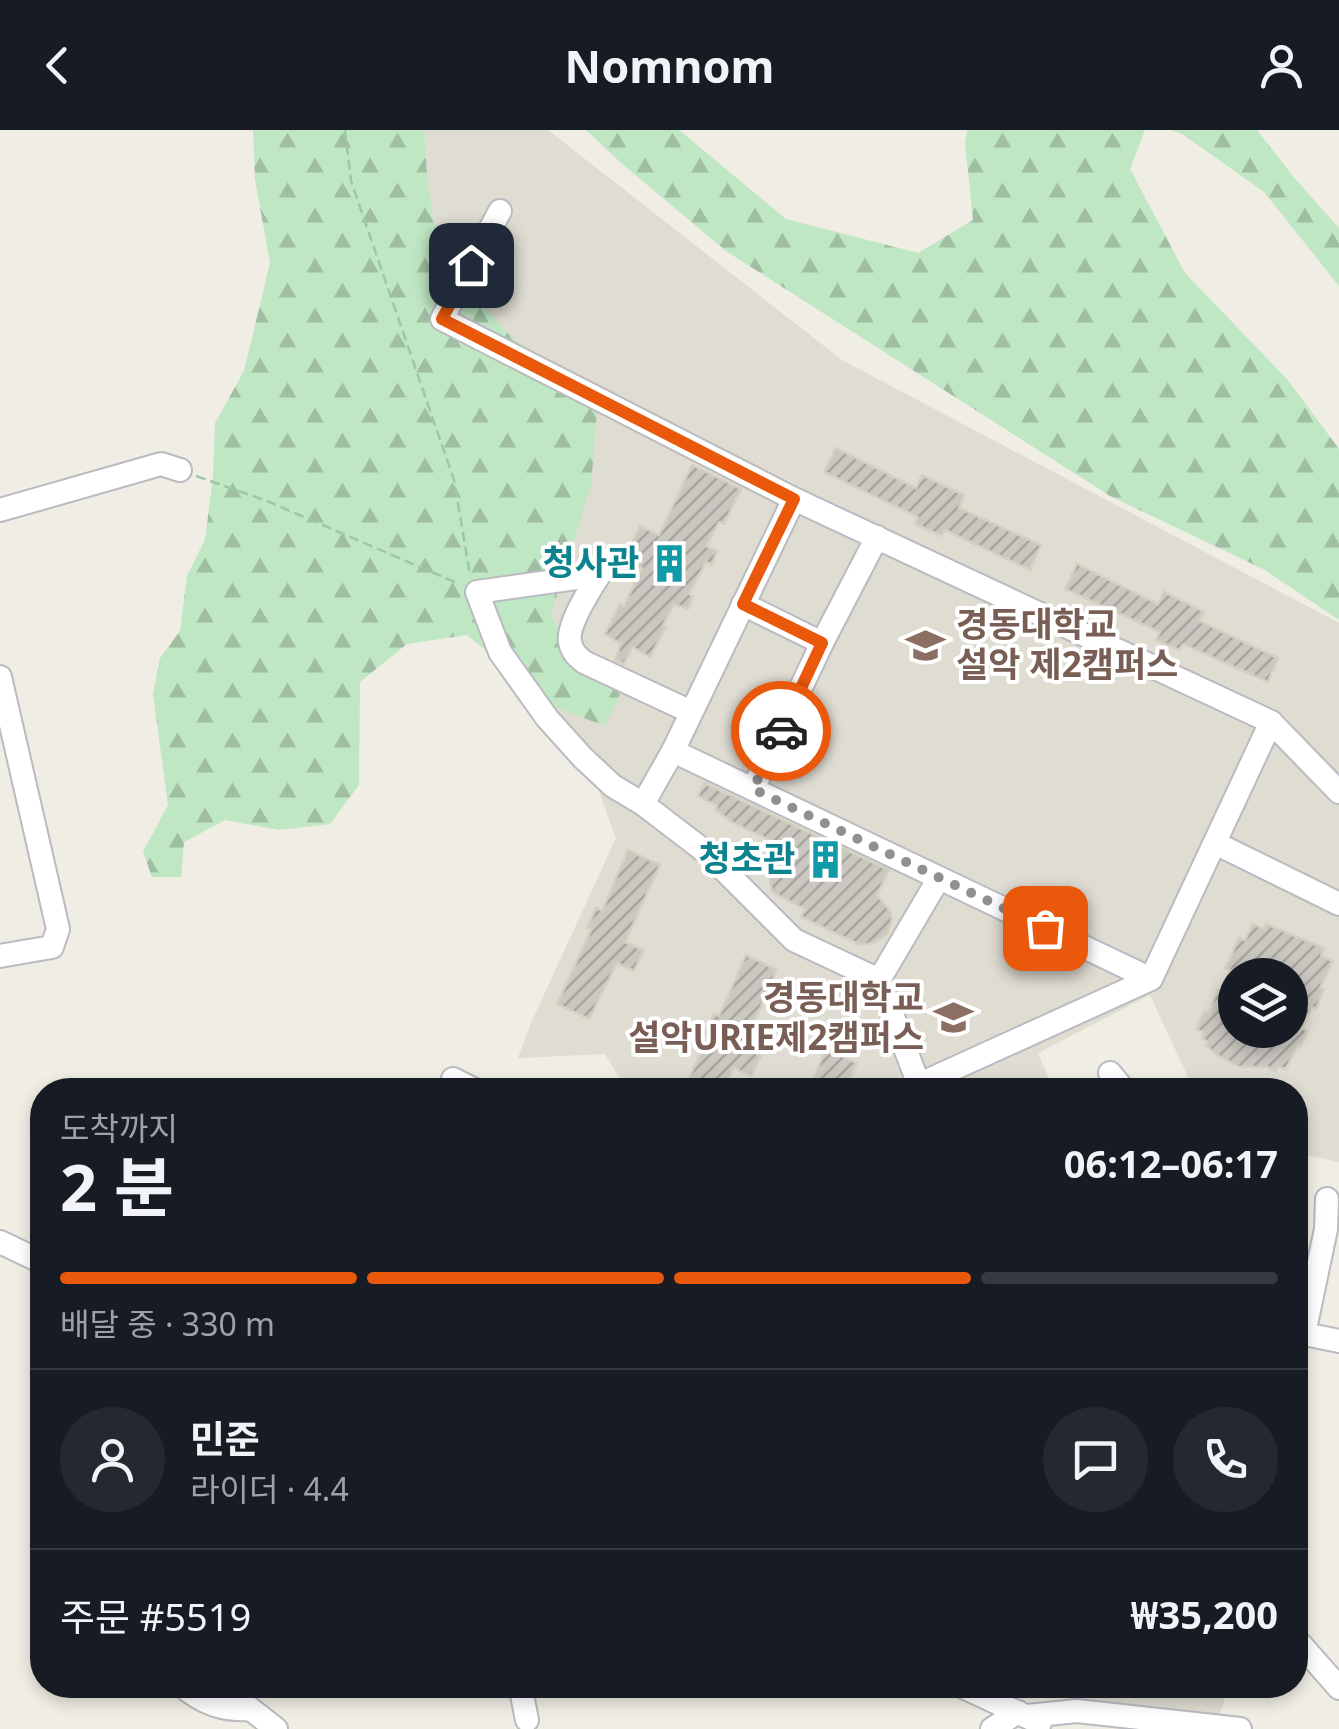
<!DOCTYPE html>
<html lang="ko">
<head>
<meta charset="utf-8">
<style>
	body { margin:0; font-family:"Noto Sans","Noto Sans KR",sans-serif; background:#242831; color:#f1f3f6; height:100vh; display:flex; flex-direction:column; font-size:38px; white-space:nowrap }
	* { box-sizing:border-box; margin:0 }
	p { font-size:32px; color:#9ea1a6 }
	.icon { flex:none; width:55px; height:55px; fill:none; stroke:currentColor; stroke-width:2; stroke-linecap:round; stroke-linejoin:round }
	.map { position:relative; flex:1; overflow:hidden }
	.side { position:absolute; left:30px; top:948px; width:1278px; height:620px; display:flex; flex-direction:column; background:#171b24; border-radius:40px; box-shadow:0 5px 15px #0003 }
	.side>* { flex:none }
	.fabs { position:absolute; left:1218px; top:828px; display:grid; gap:20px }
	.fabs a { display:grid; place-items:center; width:90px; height:90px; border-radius:50%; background:#171b24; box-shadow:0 5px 15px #0003; font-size:50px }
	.pin { position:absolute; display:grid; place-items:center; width:85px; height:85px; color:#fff; margin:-42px; border-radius:20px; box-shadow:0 5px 15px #0006 }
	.courier { position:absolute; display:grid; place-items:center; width:100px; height:100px; margin:-50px; border:8px solid #ea580c; border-radius:50%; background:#fff; color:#222; box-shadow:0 2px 12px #0007 }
	.head em { font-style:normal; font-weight:700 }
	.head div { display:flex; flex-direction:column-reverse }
	.head { display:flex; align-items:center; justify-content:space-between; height:170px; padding:0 30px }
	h1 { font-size:65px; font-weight:700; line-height:75px }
	.bar { display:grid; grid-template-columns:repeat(4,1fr); gap:15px 10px; align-content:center; height:120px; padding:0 30px }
	.bar i { height:12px; border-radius:8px; background:#363941 }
	.bar .current { background:#ea580c }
	.bar p { grid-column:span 4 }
	.line { display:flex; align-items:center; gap:25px; padding:0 30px; border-top:2px solid #363941 }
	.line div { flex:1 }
	.round { display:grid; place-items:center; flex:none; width:105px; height:105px; border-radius:52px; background:#242831 }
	header { display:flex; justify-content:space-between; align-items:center; height:130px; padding:0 30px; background:#171b24; font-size:45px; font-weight:700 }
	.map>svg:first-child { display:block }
</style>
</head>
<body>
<header><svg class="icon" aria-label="back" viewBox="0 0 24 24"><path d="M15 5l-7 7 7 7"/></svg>Nomnom<svg class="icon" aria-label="person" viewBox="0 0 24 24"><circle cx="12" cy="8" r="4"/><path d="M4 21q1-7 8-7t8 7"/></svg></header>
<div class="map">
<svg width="1339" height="1599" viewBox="0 0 1339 1599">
	<defs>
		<pattern id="forest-firs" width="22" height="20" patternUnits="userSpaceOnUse" patternTransform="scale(2.5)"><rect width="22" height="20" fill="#c0e7c3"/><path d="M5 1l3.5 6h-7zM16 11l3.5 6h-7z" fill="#9fbea2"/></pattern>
		<pattern id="building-hatch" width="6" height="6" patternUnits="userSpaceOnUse" patternTransform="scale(2.5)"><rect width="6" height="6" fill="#cac7c1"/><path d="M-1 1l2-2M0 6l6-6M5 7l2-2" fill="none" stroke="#a7a5a0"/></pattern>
	</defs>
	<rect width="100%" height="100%" fill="#efede4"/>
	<g fill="#dfdcd2" fill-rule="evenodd">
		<path d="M422,0H548L842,230L1339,493V1032L1306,1025L1305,992L1295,991V960H1194L1150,865L1038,923L1054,960H627L605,924L518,928L531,893L616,708L580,610L524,538L411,17ZM1235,845H1290V900H1235Z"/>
		<polygon points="1020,1555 1230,1555 1219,1585 1042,1566"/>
	</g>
	<g fill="url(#forest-firs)">
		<polygon points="253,0 424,0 427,47 436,106 503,199 597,281 591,356 551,484 573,533 620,564 605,596 555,577 467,505 407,514 360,552 359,655 330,694 279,700 225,690 184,712 181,747 152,747 143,722 168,675 153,564 160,528 180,501 187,446 205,409 213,348 215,293 244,241 270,133 255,49"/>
		<polygon points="586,0 679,0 786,89 918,123 973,90 965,13 967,0 1145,0 1130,39 1185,143 1287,249 1339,319 1339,490 1265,440 1110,366 726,121 621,33"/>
		<polygon points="1171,0 1257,0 1296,50 1339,98 1339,156 1264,62 1182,4"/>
	</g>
	<g fill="url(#building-hatch)" stroke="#d4d0c2" stroke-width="2.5" fill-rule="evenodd">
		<polygon points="836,318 916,358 922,345 964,365 959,378 1041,415 1030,440 945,400 942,406 915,394 918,387 824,342"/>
		<polygon points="692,335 741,359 724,394 719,392 706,416 717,421 712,435 706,432 689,464 693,466 688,479 674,474 663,495 666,497 650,527 632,517 624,534 615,530 621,514 605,504 620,474 624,476 642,438 627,430 627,423 640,396 659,405"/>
		<polygon points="1077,434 1158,474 1164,462 1204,482 1199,491 1278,528 1268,552 1183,514 1179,520 1156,510 1160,502 1065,459"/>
		<polygon points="704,653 889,740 877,765 890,781 892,789 887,804 874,813 860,815 801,787 805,779 772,762 766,725 772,711 733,693 716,680 717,676 698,666"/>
		<polygon points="628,720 660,735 625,812 644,820 634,841 617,833 589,889 557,874 591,800 587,798 596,778 602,781"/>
		<path d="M1253,794L1264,799L1266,794L1324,818L1321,826L1333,831L1320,858L1324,859L1316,879L1312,877L1302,898L1308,901L1300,917L1298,915L1286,939L1278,937L1275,941L1267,937H1240L1217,925L1206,916L1207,912L1202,908L1204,903L1196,899L1204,881L1209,883L1217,860L1221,861L1230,840L1225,838L1239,808L1245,810ZM1235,845H1290V900H1235Z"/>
		<polygon points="746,825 777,840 743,917 761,926 751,946 734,938 724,960 683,960 709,906 704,904 714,884 719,886"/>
		<polygon points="826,919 857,933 846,960 808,960"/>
	</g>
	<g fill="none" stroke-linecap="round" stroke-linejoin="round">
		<defs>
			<g id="minor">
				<polyline points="500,81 442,189 794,369 1271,592 1151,849 673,621 794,369"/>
				<polyline points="0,380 161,334 180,340"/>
				<path d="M613,427C600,442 566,493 570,512C572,522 577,526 584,532L691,582"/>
				<polyline points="598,445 477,462 500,522 547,588 583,628 613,656 643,674"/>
				<polyline points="743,474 822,513"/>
				<polyline points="0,547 58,799 52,817 0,826"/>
				<polyline points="1271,592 1339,662"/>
				<polyline points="673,621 643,674 707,723 794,810 879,850"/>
				<polyline points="753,659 822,513 877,407"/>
				<polyline points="1215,713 1339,774"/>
				<polyline points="1110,943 1124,960"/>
				<polyline points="453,949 475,960"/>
				<polyline points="920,954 1151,849"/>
				<polyline points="921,960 879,850 939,748"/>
				<polyline points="0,1112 42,1132"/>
				<polyline points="1295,1202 1339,1211"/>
				<polyline points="1304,1204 1326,1099 1327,1069"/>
				<polyline points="1295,1508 1339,1558"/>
				<path d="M181,1555C202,1573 222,1581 250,1579"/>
				<polyline points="225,1555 234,1566 276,1599"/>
				<polyline points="520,1555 527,1590"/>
				<polyline points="959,1555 1040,1593"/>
				<polyline points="1027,1586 1077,1581 1240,1599"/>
				<polyline points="992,1599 1018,1582"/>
			</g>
		</defs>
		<use href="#minor" stroke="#b9bbc0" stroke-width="26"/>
		<g stroke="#99c8ab" stroke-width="2.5" stroke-dasharray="10 5" stroke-linecap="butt">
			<polyline points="345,0 351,51 454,350 470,445"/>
			<polyline points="196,346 267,371 457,453"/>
		</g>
		<use href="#minor" stroke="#fff" stroke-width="22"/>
	</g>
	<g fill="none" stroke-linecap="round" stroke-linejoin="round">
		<polyline stroke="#8f9191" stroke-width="10" stroke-dasharray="0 18" points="781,601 753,659 1045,798"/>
		<polyline stroke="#ea580c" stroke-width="12" points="471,135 442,189 794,369 743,474 822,513 781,601"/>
	</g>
	<defs>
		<symbol id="building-bare" viewBox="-9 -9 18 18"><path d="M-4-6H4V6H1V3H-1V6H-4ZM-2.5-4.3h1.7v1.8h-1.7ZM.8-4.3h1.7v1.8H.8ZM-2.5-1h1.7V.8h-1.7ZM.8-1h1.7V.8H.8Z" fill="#0f9aa8" stroke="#fff" stroke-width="2.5" paint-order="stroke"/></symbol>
		<symbol id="university-bare" viewBox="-9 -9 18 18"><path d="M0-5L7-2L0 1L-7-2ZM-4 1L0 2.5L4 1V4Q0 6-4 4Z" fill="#8d6e63" stroke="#fff" stroke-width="2.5" paint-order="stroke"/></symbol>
		<symbol id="school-bare" viewBox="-9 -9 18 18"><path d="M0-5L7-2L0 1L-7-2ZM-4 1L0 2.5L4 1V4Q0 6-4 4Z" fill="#8d6e63" stroke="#fff" stroke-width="2.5" paint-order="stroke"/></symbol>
	</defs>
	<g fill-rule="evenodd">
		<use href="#building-bare" x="642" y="406" width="55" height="55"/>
		<use href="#university-bare" x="898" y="488" width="55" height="55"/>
		<use href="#building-bare" x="798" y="702" width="55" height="55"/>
		<use href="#school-bare" x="926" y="860" width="55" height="55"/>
	</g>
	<g text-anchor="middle" stroke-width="8" stroke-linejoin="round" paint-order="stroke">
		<g font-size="35" font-weight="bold" fill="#0d838f" stroke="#fff" text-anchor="end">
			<text x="639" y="445">청사관</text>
			<text x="795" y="741">청초관</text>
		</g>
		<g font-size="35" font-weight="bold" fill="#785e54" stroke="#fff" text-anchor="start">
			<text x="956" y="507">경동대학교<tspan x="956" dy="40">설악 제2캠퍼스</tspan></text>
			<text x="924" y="880" text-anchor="end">경동대학교<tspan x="924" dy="40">설악URIE제2캠퍼스</tspan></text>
		</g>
	</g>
</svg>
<div class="fabs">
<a><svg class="icon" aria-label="layers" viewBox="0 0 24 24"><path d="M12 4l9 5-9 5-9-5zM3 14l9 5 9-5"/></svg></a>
</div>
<div class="pin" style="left:1045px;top:798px;background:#ea580c"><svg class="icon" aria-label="bag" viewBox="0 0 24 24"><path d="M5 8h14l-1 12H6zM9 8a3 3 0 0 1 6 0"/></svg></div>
<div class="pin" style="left:471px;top:135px;background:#1f2937"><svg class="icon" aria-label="home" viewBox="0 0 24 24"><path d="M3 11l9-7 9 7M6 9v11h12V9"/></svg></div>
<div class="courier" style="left:781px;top:601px"><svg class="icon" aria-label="car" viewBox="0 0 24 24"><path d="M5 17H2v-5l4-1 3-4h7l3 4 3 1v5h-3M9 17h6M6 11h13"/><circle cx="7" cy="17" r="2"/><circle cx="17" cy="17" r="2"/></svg></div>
<section class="side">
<div class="head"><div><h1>2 분</h1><p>도착까지</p></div><em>06:12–06:17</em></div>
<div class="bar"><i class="current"></i><i class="current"></i><i class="current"></i><i></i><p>배달 중 · 330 m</p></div>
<div class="line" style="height:180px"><a class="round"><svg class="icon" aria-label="person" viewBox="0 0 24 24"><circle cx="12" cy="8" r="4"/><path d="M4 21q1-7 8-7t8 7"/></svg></a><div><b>민준</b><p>라이더 · 4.4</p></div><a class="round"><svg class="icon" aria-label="chat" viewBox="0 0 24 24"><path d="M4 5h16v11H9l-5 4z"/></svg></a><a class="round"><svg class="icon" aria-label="phone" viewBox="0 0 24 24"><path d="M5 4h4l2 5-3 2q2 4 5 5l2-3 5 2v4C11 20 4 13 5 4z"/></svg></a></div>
<div class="line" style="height:130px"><div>주문 #5519</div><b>₩35,200</b></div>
</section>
</div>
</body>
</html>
